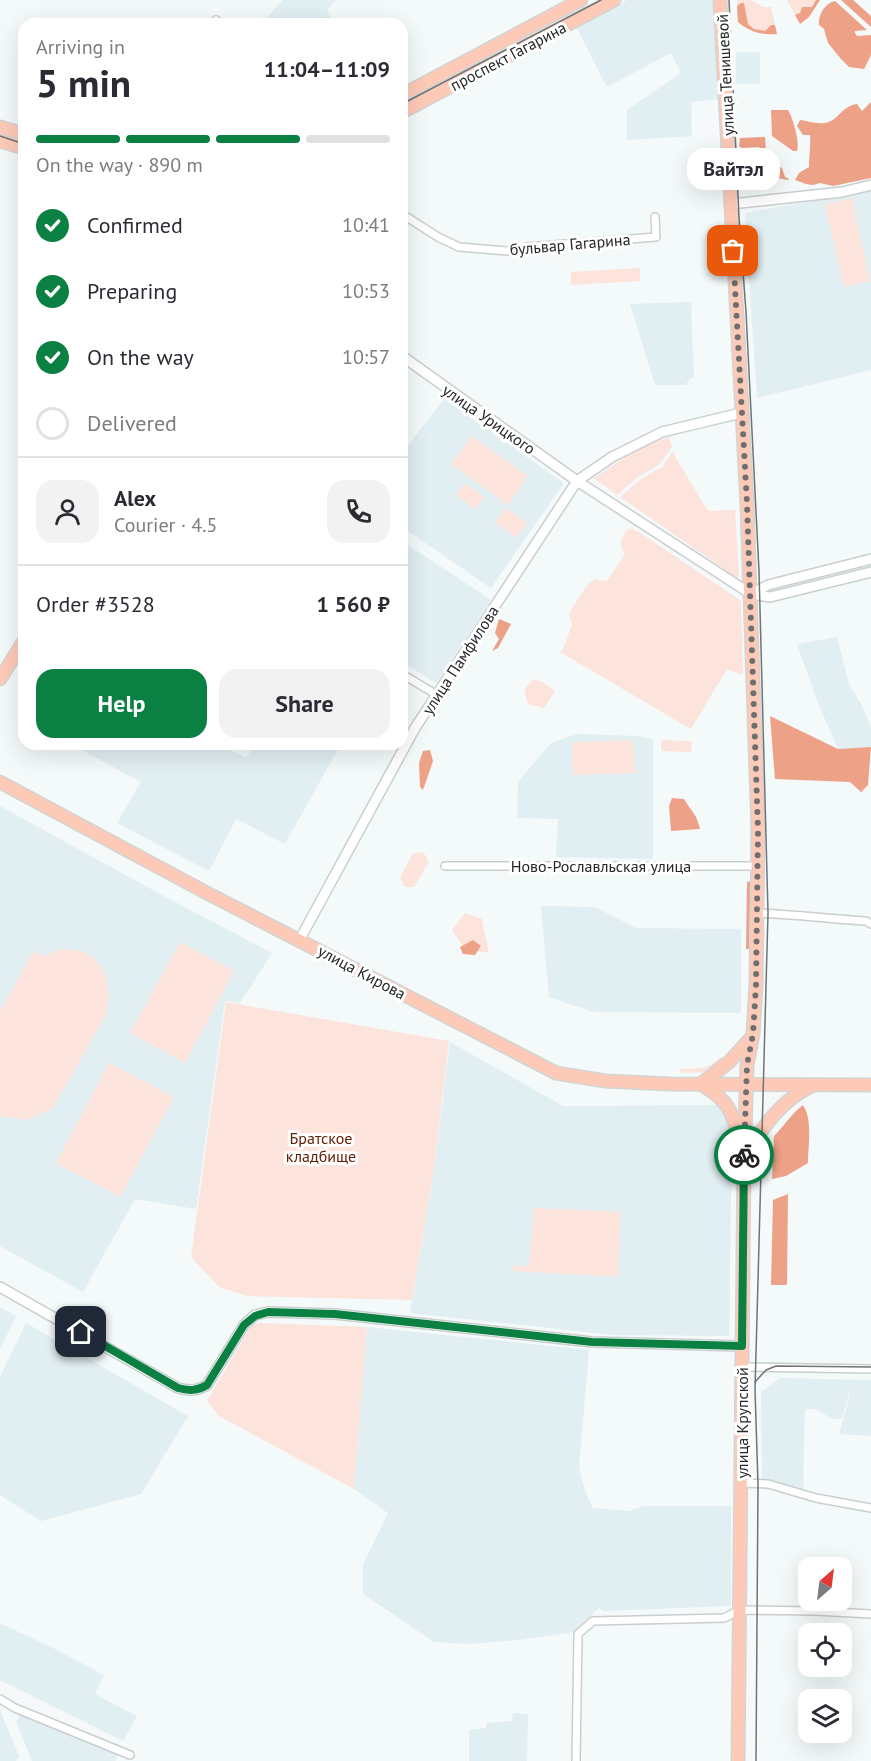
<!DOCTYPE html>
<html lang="en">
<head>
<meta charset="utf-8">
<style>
	body { margin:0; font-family:"PT Sans",sans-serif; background:#f2f2f3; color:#2b2b33; height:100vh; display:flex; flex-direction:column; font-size:22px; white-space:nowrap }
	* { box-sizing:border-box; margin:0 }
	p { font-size:20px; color:#7c7c81 }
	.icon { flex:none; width:33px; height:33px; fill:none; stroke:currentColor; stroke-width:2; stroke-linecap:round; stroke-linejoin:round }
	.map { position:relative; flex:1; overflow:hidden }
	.drawer { position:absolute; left:18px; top:18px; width:390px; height:732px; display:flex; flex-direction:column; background:#fff; border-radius:18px; box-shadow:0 6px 24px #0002 }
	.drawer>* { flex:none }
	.needle { width:39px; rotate:28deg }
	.tools { position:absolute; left:798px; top:1557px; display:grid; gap:12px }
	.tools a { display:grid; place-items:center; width:54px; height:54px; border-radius:12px; background:#fff; box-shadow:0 6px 24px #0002; font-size:30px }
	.pin { position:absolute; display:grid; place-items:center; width:51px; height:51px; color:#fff; margin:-26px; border-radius:12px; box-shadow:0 3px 9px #0006 }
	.courier { position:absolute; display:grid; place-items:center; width:60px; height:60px; margin:-30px; border:4px solid #0b8043; border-radius:50%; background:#fff; color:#222; box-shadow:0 2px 8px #0007 }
	.bubble { position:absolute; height:42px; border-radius:18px; background:#fff; box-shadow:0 6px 24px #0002; font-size:20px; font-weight:700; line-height:42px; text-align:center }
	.overview em { font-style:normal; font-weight:700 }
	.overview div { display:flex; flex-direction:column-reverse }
	.overview { display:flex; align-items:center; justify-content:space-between; height:102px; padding:0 18px }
	h1 { font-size:39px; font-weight:700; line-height:45px }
	.bar { display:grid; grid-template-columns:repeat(4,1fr); gap:9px 6px; align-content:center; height:72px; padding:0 18px }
	.bar i { height:8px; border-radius:4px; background:#e1e1e2 }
	.bar .selected { background:#0b8043 }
	.bar p { grid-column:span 4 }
	.line { display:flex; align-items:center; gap:15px; padding:0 18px; border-top:2px solid #e1e1e2 }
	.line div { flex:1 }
	.round { display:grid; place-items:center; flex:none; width:63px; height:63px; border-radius:18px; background:#f2f2f3 }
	ol { padding:0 18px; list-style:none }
	li { display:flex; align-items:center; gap:18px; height:66px }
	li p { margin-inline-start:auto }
	li .icon { padding:6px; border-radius:50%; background:#0b8043; color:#fff; stroke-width:4 }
	li:last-child { color:#7c7c81 }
	li i { width:33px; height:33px; border:3px solid #e1e1e2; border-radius:50% }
	.primary-button { display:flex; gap:12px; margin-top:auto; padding:12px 18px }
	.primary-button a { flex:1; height:69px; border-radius:18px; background:#0b8043; color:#fff; font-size:24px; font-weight:700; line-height:69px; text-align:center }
	.primary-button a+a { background:#f2f2f3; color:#2b2b33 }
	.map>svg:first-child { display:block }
</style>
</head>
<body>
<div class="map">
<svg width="871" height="1761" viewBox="0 0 871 1761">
	<rect width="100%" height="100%" fill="#f4f9fa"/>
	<g fill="#e1eef2">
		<polygon points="283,0 336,0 327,10 333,24 261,24"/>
		<polygon points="627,0 714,0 720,99 691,102 692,136 627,140 627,110 681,73 671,53 607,87 577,28"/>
		<rect x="736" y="52" width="24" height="32"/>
		<polygon points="871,190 871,370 757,398 745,213"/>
		<polygon points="691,302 694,377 689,379 686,385 655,385 630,304"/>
		<polygon points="444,399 564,483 491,588 402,527 402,453"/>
		<polygon points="402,541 491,600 436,683 402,662"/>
		<polygon points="837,637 849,684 862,706 871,728 871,747 838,749 818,703 797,644"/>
		<polygon points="577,734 636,736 653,739 653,859 556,857 558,819 517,818 518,782 551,743"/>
		<polygon points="85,744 219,744 246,758 255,744 341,744 285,844 236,819 209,871 117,823 141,782 82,750"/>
		<polygon points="0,806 160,894 272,953 240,1003 225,1001 196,1209 135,1199 83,1292 0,1246"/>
		<polygon points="541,906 595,907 636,928 741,929 741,1013 594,1012 549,997"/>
		<polygon points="450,1042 563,1106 721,1105 732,1131 729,1336 613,1335 410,1313 433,1176"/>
		<polygon points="0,1307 16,1316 0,1349"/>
		<polygon points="26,1323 188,1416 141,1494 41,1521 0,1495 0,1377"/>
		<polygon points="367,1327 589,1350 579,1468 585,1491 593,1508 629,1511 644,1506 731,1506 731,1606 604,1611 599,1608 574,1632 519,1640 468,1644 434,1642 363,1594 363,1564 388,1513 354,1489"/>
		<polygon points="780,1378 871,1380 871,1436 839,1434 849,1399 849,1386 848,1399 842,1418 833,1419 815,1409 805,1409 803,1491 762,1481 761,1392"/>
		<polygon points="0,1623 57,1650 104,1675 95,1694 137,1716 123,1741 0,1680"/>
		<polygon points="23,1709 119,1753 115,1761 32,1761 16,1722"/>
		<polygon points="0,1710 19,1756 16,1761 0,1761"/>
		<polygon points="513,1713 528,1714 527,1761 469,1761 469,1730 486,1728 486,1723 512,1721"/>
	</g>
	<g fill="#fce4dc">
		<path d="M737,0H751L763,7H771L777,34C761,35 750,32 738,22Z"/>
		<polygon points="787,0 820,0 809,17 800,24"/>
		<polygon points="852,198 870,281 844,287 825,204"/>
		<polygon points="640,268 640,281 571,285 571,272"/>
		<polygon points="472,436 528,476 508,505 451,464"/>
		<path d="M669,437L672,447L660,464L639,476L617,495L594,478C618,462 641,445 669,437Z"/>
		<polygon points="673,451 676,458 708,511 735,510 739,576 737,578 620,497 641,479 662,467"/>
		<polygon points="465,483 484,497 475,509 456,495"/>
		<polygon points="505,508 527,523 517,537 495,523"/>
		<path d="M629,528L639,532L741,601L743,672L741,675L727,669L691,729L560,652L563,649L572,625L569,613L588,584L595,579L607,581L625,554C618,542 621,538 629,528Z"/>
		<polygon points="533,679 543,682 555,691 544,708 528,704 524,690"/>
		<polygon points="633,740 635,773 573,775 572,742"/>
		<polygon points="661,740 692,741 691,752 661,751"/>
		<polygon points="423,852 429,862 414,887 405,887 400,878 413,853"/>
		<polygon points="465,913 482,919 489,953 465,949 452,930"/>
		<polygon points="180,942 234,971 185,1063 130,1033"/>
		<polygon points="62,949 82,951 93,957 102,968 106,978 109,994 107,1013 53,1108 27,1120 0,1116 0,1012 33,951 43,956"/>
		<polygon points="226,1002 449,1041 433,1175 412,1300 247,1296 219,1287 191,1257"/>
		<path d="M720,1057L724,1062L711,1072L681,1073L679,1069C698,1068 707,1071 720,1057Z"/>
		<polygon points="109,1063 174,1097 120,1197 56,1163"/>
		<polygon points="534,1208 621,1212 618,1277 513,1271 512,1266 529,1266"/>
		<polygon points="258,1323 367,1327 354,1489 219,1416 207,1401 251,1326"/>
	</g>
	<g fill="#eda187">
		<polygon points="816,0 820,0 809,17 800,24 795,15 800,13 802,7 812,7"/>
		<polygon points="841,0 853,0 871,16 871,27"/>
		<path d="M835,1L867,30L855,31V33L857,36L871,35V55L864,69L849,67L841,59L828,43L824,29L819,25C818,15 825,3 835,1Z"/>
		<path d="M741,3H744L748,24L754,29L765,31L771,25H775L777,34C761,35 750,32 738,22L737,6Z"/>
		<path d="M871,102V178L833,186L820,183L813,185L806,184L795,180L799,173L809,167C809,156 811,147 810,135H803L797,126L800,120C808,121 815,124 824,123C838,122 841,106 857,104L862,111Z"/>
		<path d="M771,110H788C793,118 800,143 797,151H793L772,136Z"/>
		<polygon points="765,137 767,166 765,175 761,175 759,147 742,148 739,146 740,138"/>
		<polygon points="777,165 782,168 785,177 789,179 788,180 772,177"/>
		<polygon points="499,619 511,624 498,648 492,651 499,639 495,633"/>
		<polygon points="770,716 838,749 871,747 868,785 861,792 850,782 775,779"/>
		<polygon points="430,750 433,761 423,790 420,787 419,763 423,751"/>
		<path d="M672,798L684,799C691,811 697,814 700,829L671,831L669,806Z"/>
		<polygon points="751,881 749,949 746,949 747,882"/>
		<polygon points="473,940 481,946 475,955 463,954 460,947"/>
		<path d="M803,1105C813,1120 808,1146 808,1163L786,1176L772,1179L774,1136C784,1126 791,1114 803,1105Z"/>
		<polygon points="788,1194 787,1285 771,1285 773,1200"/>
	</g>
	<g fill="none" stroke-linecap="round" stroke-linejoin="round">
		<defs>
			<g id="minor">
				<polyline points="216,20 220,24"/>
				<polyline points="402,214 438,237 459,247 520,252 527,247 656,237 655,217"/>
				<polyline points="402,674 437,695"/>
				<polyline points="445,866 757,866"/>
				<path d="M757,913C793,914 829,919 866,921L871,924"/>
				<polyline points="742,1367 871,1369"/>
				<polyline points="742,1483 768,1484 816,1498 871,1508"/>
				<polyline points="0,1699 15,1708 130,1755"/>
				<polyline points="576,1761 578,1634 593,1621 724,1618 740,1610 815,1611 871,1614"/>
			</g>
			<g id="tertiary">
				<polyline points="731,204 842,192 871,185"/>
				<polyline points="402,356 577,481 751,594 770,597 871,572"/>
				<polyline points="751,594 768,585 871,559"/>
				<polyline points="300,939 415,728 577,481 612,457 662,432 741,413"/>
				<path d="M0,1287L178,1388C189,1391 197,1391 207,1385L244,1325L255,1315L268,1312L335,1314L592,1342L742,1346"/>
			</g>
			<g id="primary">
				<polyline points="720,0 747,504 758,831 756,985 753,1034 747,1065 744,1160 738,1761"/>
				<polyline points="402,95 581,0"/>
				<polyline points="402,112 614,0"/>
				<polyline points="0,127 24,134"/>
				<polyline points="0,141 24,148"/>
				<polyline points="0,679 24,641"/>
				<polyline points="0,782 205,892 556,1073 605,1081 670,1084 871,1085"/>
				<polyline points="701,1084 729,1062 751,1038"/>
				<path d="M704,1086C731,1102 733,1115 740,1144"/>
				<path d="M746,1156C762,1127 781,1101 811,1086"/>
			</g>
		</defs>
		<use href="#minor" stroke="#c9cecf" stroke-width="10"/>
		<use href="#tertiary" stroke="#c9cecf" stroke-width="12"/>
		<use href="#primary" stroke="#d3d4d4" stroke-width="15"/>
		<use href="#minor" stroke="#fff" stroke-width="7"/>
		<use href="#tertiary" stroke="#fff" stroke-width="9"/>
		<use href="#primary" stroke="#fecab8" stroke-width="12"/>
		<g stroke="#717374" stroke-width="1.5">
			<polyline points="729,0 739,217 746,312 759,571 768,913 755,1390 758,1484 756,1761"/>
			<polyline points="402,104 601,0"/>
			<polyline points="0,136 24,144"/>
			<polyline points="755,1382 766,1370 776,1366 871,1367"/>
		</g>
	</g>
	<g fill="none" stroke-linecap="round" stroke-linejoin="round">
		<polyline stroke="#6d7071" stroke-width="6" stroke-dasharray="0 10.8" points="733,251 747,504 758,831 756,985 753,1034 747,1065 744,1155"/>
		<path stroke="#0b8043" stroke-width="8" d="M81,1332L178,1388C189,1391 197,1391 207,1385L244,1325L255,1316L268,1312L335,1314L592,1342L742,1346L744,1155"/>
	</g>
	<g text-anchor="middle" stroke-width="6" stroke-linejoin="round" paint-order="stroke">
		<g font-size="16" fill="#252627" stroke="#fff">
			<text transform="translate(508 56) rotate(-28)" y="6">проспект Гагарина</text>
			<text transform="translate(725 75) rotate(-93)" y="6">улица Тенишевой</text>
			<text transform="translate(570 244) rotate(-5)" y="6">бульвар Гагарина</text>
			<text transform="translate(489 419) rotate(35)" y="6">улица Урицкого</text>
			<text transform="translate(460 660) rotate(-57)" y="6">улица Памфилова</text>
			<text x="601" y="872">Ново-Рославльская улица</text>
			<text transform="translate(362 972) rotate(28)" y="6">улица Кирова</text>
			<text transform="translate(742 1423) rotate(-90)" y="6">улица Крупской</text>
		</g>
		<g font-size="16" fill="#622005" stroke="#fff">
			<text x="321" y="1144">Братское<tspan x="321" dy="18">кладбище</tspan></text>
		</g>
	</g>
</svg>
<div class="tools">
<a><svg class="needle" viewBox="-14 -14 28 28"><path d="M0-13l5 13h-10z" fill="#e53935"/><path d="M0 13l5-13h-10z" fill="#7c7c81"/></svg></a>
<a><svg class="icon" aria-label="locate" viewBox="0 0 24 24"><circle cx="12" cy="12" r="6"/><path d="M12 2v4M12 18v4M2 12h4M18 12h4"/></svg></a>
<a><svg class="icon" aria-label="layers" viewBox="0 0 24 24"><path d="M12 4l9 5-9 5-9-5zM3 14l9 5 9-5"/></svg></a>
</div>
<div class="pin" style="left:733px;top:251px;background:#ea580c"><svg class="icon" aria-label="bag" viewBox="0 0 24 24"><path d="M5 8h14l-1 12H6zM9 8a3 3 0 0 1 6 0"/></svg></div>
<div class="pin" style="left:81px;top:1332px;background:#1f2937"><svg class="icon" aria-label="home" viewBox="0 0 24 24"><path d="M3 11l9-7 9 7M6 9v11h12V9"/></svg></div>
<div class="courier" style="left:744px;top:1155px"><svg class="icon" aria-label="bike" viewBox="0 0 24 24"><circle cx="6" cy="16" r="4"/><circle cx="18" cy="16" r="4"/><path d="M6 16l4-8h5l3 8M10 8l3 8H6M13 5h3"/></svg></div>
<div class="bubble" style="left:687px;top:148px;width:93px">Вайтэл</div>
<section class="drawer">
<div class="overview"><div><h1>5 min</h1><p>Arriving in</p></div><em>11:04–11:09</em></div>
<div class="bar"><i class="selected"></i><i class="selected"></i><i class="selected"></i><i></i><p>On the way · 890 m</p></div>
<ol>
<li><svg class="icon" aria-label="check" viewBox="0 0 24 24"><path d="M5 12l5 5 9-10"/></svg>Confirmed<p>10:41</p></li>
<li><svg class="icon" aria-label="check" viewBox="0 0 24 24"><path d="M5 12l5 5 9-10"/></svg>Preparing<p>10:53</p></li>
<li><svg class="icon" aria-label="check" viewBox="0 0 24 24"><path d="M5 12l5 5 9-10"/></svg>On the way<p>10:57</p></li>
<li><i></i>Delivered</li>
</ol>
<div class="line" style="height:108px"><a class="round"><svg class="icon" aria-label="person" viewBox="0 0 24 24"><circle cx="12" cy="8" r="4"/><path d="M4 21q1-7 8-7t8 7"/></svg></a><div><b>Alex</b><p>Courier · 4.5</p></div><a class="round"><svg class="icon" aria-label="phone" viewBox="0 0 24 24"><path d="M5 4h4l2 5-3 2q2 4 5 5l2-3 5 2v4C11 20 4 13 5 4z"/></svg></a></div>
<div class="line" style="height:78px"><div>Order #3528</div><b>1 560 ₽</b></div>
<div class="primary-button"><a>Help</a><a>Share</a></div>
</section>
</div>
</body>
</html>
